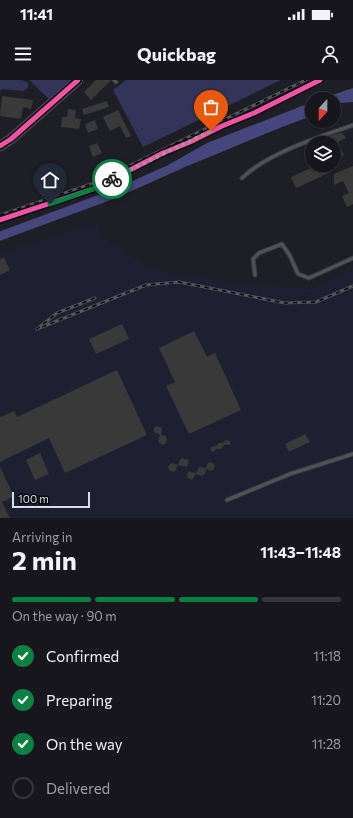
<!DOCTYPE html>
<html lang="en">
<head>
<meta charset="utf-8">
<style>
	body { margin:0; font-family:Commissioner,sans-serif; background:#232329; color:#f1f3f6; height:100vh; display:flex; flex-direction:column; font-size:15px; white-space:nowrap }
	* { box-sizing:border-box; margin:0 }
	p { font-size:13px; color:#9e9fa3 }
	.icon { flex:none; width:22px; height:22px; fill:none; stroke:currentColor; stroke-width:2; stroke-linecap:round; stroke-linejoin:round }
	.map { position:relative; height:438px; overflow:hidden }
	.drawer { display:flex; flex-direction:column; background:#16161c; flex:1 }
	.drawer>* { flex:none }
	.needle { width:26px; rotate:201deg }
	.tools { position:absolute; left:305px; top:12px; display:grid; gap:8px }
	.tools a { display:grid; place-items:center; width:36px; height:36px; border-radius:50%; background:#16161c; box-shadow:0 1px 3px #0004,0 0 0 1px #35353b; font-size:20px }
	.scale { position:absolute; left:12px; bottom:10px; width:78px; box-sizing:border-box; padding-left:4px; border:2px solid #dcdde8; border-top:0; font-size:11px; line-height:14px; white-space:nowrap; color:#dcdde8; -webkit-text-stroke:3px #06060c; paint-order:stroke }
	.pin { position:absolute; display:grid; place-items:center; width:34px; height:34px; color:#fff; margin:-41px -17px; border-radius:50% 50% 50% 0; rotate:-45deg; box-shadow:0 0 4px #0007 }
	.pin .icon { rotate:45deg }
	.courier { position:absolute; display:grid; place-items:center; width:40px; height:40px; margin:-20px; border:3px solid #0b8043; border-radius:50%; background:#fff; color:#222; box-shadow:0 1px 5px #0007 }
	.head em { font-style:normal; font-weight:700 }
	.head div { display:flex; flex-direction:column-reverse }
	.head { display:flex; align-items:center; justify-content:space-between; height:68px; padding:0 12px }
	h1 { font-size:26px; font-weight:700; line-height:30px }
	.bar { display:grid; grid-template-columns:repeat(4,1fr); gap:6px 4px; align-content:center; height:48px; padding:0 12px }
	.bar i { height:5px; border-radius:3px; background:#35353b }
	.bar .on { background:#0b8043 }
	.bar p { grid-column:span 4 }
	ol { padding:0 12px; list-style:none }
	li { display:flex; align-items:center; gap:12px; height:44px }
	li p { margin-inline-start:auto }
	li .icon { padding:4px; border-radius:50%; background:#0b8043; color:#fff; stroke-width:4 }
	li:last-child { color:#9e9fa3 }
	li i { width:22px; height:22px; border:2px solid #35353b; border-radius:50% }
	.status { display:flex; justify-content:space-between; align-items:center; height:28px; padding:0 20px; background:#16161c; direction:ltr }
	.status svg { height:11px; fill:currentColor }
	header { display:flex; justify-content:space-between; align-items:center; height:52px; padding:0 12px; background:#16161c; font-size:18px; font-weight:700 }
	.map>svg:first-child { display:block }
</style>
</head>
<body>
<div class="status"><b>11:41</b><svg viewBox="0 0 49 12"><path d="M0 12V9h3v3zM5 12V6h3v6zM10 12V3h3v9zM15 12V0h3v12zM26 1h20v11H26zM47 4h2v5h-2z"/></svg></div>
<header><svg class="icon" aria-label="menu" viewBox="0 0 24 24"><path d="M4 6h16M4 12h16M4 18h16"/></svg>Quickbag<svg class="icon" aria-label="person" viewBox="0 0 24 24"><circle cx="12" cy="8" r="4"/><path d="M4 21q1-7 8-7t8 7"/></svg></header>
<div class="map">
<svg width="353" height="438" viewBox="0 0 353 438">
	<rect width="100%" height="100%" fill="#1e1e26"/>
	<polygon fill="#1e1f31" points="97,143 103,158 149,187 157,187 163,192 201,198 248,204 309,209 353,189 353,438 0,438 0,172"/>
	<g fill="#333459">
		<polygon points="0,0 22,0 28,3 28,8 23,11 1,9 0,13"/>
		<polygon points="29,0 73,0 50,20"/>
		<polygon points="126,0 281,0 143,67 113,10"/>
	</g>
	<g fill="#45467c">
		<polygon points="353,8 353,22 340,23 334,27 334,19 320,19"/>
		<path d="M312,22V36C266,52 221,73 175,91L169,92L168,85L207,63Z"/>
	</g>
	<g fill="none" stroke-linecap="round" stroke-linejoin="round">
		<polyline stroke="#45467c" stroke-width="9" points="0,156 114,114 179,85"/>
	</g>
	<g fill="#393939">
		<polygon points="96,0 111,0 91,20 84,12"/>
		<polygon points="2,16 33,20 31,29 23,27 21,39 0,36"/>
		<polygon points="107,21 109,27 84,35 82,29"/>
		<polygon points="68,29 76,30 75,38 81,39 79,49 61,47 62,37 67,37"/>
		<polygon points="118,30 131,56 126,58 120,46 110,51 103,37"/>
		<polygon points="95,40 98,49 88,53 85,44"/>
		<polygon points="340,53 342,53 346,58 338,62 344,75 334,80 334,63 332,63 330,56"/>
		<polygon points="97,63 102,73 93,77 89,66"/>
		<polygon points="318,85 327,85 331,92 296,108 291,97"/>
		<polygon points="353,86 353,124 347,127 342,116 349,113 343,101 334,105 334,94"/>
		<polygon points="4,177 10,190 0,195 0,179"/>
		<polygon points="122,244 129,259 96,274 89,259"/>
		<polygon points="194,251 207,277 215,273 241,330 189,354 166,306 175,302 159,268"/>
		<polygon points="117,290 147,355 65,393 49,358 0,382 0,337 14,331 17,337"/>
		<polygon points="157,346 162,348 162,351 161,355 165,356 167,359 166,363 163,365 159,363 158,360 160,355 154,352 154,348"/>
		<polygon points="305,354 310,362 289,372 285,364"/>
		<polygon points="226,360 230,361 230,365 224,365 221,369 216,369 214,372 211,371 211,367 216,366 219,363 223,363"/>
		<polygon points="40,373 49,394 35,400 26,380"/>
		<polygon points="182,378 189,380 187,387 178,385 175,391 172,392 169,390 168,387 170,384 173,383 178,385 180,380"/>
		<polygon points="210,382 214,384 215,387 213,390 210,391 207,389 204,395 201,396 196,394 192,400 188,398 187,395 188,391 196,393 199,387 206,388 207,384"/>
		<polygon points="0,387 14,416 2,422 10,438 0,438"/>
	</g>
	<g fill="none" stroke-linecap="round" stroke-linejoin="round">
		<defs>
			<g id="lane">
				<polyline points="114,0 116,2"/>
				<path d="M242,98C268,73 319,57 353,45"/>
				<polyline points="255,195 253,179 259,173 282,164 290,176 298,194 309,198 353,178"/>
				<polyline points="227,420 290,394 353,374"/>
			</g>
			<polyline id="street" points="0,140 93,109 163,73 190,62 222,46 254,33 320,0"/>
			<polyline id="secondary" points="0,66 11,59 78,0"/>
		</defs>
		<use href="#lane" stroke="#3a3b42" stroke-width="5"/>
		<use href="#street" stroke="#3a3b42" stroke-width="8"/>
		<use href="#secondary" stroke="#3a3b42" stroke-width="11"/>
		<use href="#lane" stroke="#515258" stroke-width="3"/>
		<use href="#street" stroke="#515258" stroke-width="6"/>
		<use href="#secondary" stroke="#575861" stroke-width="9"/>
		<defs>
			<g id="rail">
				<polyline points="0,135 94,103 306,0"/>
				<polyline points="95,218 57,233 37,249 146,205 179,202 285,223 316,222 353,206"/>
			</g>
		</defs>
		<use href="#rail" stroke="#55555c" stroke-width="3"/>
		<use href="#rail" stroke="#06060c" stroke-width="1.5" stroke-dasharray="4.5" stroke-linecap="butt"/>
		<defs>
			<g id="cycleway">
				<polyline points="0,66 11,59 78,0"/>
				<polyline points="0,140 93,109 163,73 190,62 222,46 254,33 320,0"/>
			</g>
		</defs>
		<use href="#cycleway" stroke="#06060c" stroke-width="8"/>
		<use href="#cycleway" stroke="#f153a3" stroke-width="5"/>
	</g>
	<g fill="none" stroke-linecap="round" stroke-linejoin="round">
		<polyline stroke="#9a9aa4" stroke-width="4" stroke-dasharray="0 7.2" points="112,99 163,74 211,51"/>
		<polyline stroke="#0b8043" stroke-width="5" points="50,124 93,109 112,99"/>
	</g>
</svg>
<div class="tools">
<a><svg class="needle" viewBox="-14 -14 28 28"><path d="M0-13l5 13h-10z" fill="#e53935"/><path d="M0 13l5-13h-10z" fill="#9e9fa3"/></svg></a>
<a><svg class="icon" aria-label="layers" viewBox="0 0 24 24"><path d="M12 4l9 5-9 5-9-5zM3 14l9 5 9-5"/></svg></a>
</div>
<div class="scale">100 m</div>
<div class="pin" style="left:211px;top:51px;background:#ea580c"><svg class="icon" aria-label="bag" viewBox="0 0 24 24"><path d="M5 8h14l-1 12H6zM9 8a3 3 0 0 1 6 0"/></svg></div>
<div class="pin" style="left:50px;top:124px;background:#1f2937"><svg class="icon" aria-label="home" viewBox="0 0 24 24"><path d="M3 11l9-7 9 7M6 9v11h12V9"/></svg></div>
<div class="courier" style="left:112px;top:99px"><svg class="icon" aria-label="bike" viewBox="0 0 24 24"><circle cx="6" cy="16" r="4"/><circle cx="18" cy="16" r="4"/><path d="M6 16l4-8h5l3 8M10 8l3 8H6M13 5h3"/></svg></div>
</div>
<section class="drawer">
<div class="head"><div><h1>2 min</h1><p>Arriving in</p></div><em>11:43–11:48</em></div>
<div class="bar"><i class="on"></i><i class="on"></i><i class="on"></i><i></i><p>On the way · 90 m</p></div>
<ol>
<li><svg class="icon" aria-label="check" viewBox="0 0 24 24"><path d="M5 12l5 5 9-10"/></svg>Confirmed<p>11:18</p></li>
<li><svg class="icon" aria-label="check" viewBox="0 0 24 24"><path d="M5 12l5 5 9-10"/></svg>Preparing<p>11:20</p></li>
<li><svg class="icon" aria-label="check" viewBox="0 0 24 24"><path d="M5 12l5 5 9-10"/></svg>On the way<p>11:28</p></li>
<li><i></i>Delivered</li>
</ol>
</section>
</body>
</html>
